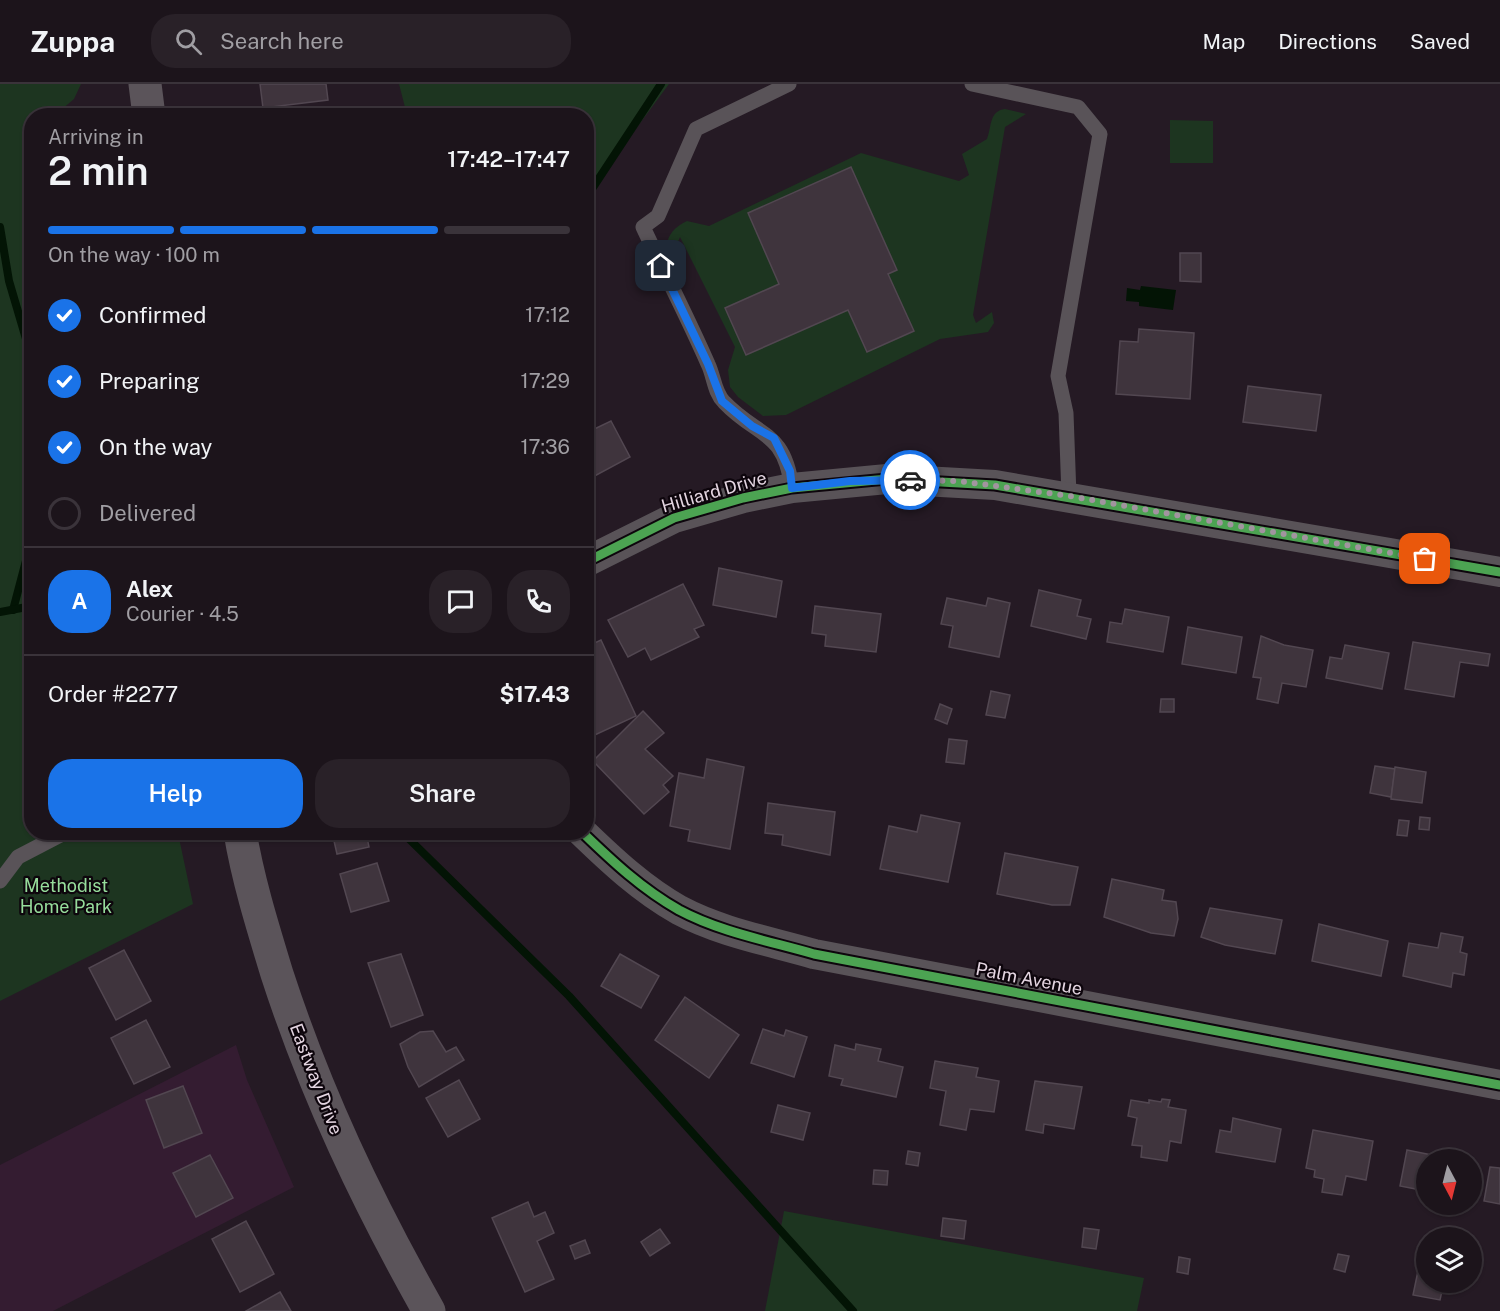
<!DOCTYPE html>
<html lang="en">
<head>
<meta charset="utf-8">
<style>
	body { margin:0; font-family:"Public Sans",sans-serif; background:#292128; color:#f1f3f6; height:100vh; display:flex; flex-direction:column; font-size:22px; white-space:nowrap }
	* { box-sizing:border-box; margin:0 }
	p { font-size:20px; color:#a09ea3 }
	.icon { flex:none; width:33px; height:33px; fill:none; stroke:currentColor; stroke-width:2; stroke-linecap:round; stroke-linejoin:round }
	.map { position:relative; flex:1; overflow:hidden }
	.drawer { position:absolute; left:24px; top:24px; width:570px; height:732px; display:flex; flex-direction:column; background:#1c141b; border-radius:24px; box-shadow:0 2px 4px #0004,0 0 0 2px #3a333a }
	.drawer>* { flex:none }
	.needle { width:39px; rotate:173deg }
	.fabs { position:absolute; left:1416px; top:1065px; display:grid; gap:12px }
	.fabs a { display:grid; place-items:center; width:66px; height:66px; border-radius:50%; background:#1c141b; box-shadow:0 2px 4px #0004,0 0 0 2px #3a333a; font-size:30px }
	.pin { position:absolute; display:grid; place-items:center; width:51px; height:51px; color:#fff; margin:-26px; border-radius:12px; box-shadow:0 3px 9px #0006 }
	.courier { position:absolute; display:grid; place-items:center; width:60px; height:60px; margin:-30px; border:4px solid #1a73e8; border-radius:50%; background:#fff; color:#222; box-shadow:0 2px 8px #0007 }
	.head em { font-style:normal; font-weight:600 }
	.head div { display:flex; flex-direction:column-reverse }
	.head { display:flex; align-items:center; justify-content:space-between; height:102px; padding:0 24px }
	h1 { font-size:39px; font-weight:600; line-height:45px }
	.bar { display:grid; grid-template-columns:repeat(4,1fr); gap:9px 6px; align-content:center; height:72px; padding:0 24px }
	.bar i { height:8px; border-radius:4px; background:#3a333a }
	.bar .selected { background:#1a73e8 }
	.bar p { grid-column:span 4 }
	.line { display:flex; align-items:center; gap:15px; padding:0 24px; border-top:2px solid #3a333a }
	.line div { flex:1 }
	.round { display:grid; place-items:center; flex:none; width:63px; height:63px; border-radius:24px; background:#292128 }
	ol { padding:0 24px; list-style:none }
	li { display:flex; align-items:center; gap:18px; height:66px }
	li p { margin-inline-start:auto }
	li .icon { padding:6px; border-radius:50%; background:#1a73e8; color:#fff; stroke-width:4 }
	li:last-child { color:#a09ea3 }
	li i { width:33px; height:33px; border:3px solid #3a333a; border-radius:50% }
	.action { display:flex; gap:12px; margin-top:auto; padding:12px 24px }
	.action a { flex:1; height:69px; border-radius:24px; background:#1a73e8; color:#fff; font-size:24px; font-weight:600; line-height:69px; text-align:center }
	.action a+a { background:#292128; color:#f1f3f6 }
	header { display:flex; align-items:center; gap:36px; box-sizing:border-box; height:84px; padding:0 30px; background:#1c141b; border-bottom:2px solid #3a333a }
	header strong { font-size:28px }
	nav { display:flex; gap:33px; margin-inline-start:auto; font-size:21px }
	.search { width:420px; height:54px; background:#292128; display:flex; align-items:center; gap:15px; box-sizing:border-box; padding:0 21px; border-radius:24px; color:#a09ea3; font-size:22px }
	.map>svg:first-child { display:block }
</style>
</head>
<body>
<header>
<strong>Zuppa</strong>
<div class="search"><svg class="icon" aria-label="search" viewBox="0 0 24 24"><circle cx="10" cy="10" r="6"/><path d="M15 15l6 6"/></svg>Search here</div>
<nav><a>Map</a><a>Directions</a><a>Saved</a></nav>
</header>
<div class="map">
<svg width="1500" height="1227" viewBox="0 0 1500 1227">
	<rect width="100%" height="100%" fill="#251a24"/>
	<polygon fill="#341c31" points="236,961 247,996 294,1103 53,1227 0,1227 0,1081"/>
	<g fill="#1d3520">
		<polygon points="0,0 81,0 74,15 55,31 32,32 31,52 22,83 32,127 32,748 178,749 193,820 0,917"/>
		<polygon points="399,0 669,0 587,111 586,32 407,31"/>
		<path d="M1005,25L1026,30L1005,43L973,231L976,239L992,228L994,239L988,248L940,255L786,331L763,332L738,313L730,303L728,286L735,263L680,153L671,175C662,158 670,145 687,137L709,142L861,69L959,97L969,91L962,70L987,55C992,42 989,27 1005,25Z"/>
		<polygon points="1170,36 1213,37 1213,79 1170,79"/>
		<polygon points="784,1127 1144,1194 1137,1227 765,1227"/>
	</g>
	<polygon fill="#031405" points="1141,202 1176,206 1173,226 1139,222 1139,218 1126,217 1127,204 1140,206"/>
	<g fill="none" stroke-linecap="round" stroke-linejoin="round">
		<g stroke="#031405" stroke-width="8">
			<polyline points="586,114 661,0"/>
			<polyline points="0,143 9,197 32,275"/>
			<polyline points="13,526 32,454"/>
			<polyline points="0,528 32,522"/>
			<polyline points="402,748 569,912 853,1227"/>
		</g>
	</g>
	<g fill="#3f343d" stroke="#524751" stroke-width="1.5">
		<polygon points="260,0 326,0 328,16 263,24"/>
		<polygon points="851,83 897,186 888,190 914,247 867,268 848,226 746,271 725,224 779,200 748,129"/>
		<polygon points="1180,169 1201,169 1201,198 1180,197"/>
		<polygon points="1139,245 1194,249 1190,315 1116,310 1120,257 1138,258"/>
		<polygon points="1248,302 1321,311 1316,347 1243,338"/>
		<polygon points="611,337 630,373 589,395 586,349"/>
		<polygon points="719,484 782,497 776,533 713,521"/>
		<polygon points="683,500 704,541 694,545 699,553 651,576 645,564 628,573 608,536"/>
		<polygon points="1039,506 1081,516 1077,532 1091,535 1086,555 1031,542"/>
		<polygon points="947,514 986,522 988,514 1010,519 999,573 949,563 953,542 941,540"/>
		<polygon points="815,522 881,530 876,568 825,562 826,551 812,549"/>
		<polygon points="1125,525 1169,533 1163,568 1107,558 1110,538 1122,540"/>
		<polygon points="1188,543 1242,553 1236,589 1182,580"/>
		<polygon points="1261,552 1284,561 1313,566 1306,603 1282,599 1278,619 1257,615 1261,594 1253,593"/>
		<polygon points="601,556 636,632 586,655 586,563"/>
		<polygon points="1413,558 1490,570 1488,582 1460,578 1454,613 1405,605"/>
		<polygon points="1345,561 1389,569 1382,605 1326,594 1330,573 1342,575"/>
		<polygon points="991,607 1010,611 1005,634 986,631"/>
		<polygon points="1161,615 1174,615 1174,628 1160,628"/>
		<polygon points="940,620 952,625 947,640 935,635"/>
		<polygon points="643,627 664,649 645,665 673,692 663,701 669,708 644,730 593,677"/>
		<polygon points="949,655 967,657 964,680 946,678"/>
		<polygon points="707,675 744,683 730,765 688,757 690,746 670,742 679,689 704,694"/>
		<polygon points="1375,682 1395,685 1391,713 1370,709"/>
		<polygon points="1395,683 1426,688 1422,719 1391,715"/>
		<polygon points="768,719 835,728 830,771 782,761 783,751 765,749"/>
		<polygon points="921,731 960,739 948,798 880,785 889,742 917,748"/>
		<polygon points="1420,733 1430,734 1429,746 1419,745"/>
		<polygon points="1399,736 1409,737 1407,752 1397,751"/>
		<polygon points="332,748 366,748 369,763 337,770"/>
		<polygon points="1005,769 1078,783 1070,821 1052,821 997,810"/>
		<polygon points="377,779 389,817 351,828 340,790"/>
		<polygon points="1112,795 1164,806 1162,816 1176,818 1178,835 1174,852 1151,849 1104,833"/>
		<polygon points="1210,824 1282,836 1275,870 1225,861 1201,853"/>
		<polygon points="1319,840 1388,857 1381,892 1312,877"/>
		<polygon points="1441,849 1463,853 1460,868 1467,870 1464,891 1453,889 1451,903 1403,892 1409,859 1438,864"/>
		<polygon points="124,866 151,917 116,936 89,884"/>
		<polygon points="401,870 423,931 391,943 368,879"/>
		<polygon points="620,870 659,892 641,924 601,902"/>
		<polygon points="685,913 739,951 709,994 655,956"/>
		<polygon points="146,936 170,983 134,1000 111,954"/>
		<polygon points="763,945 784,952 786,946 807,953 794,993 751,979"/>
		<polygon points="433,947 446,968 456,963 464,976 419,1003 408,983 400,960 420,948"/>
		<polygon points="856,960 881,965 878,977 903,983 896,1013 841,1001 843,995 829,992 835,961 855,966"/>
		<polygon points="935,977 978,984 976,993 999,997 994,1028 970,1025 966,1046 940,1041 946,1007 930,1004"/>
		<polygon points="459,996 480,1035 448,1053 426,1014"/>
		<polygon points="1035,997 1082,1003 1074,1045 1044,1040 1043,1049 1026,1046"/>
		<polygon points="183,1002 202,1049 164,1064 146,1016"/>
		<polygon points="1162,1015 1170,1016 1168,1023 1186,1026 1181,1059 1170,1057 1167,1077 1141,1073 1142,1062 1132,1061 1137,1034 1128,1032 1131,1016 1149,1019 1149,1016 1161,1018"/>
		<polygon points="778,1021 810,1029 803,1056 771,1048"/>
		<polygon points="1233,1034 1281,1045 1275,1078 1216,1068 1220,1046 1231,1048"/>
		<polygon points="1313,1046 1373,1057 1366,1096 1346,1092 1342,1111 1322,1108 1324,1095 1314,1093 1315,1086 1306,1084"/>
		<polygon points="1407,1066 1457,1076 1426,1076 1426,1107 1400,1102"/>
		<polygon points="908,1067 920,1069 918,1082 906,1080"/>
		<polygon points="210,1071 233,1114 196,1133 173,1089"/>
		<polygon points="1490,1083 1500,1084 1500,1120 1484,1117"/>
		<polygon points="874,1086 888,1087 887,1101 873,1100"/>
		<polygon points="528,1118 534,1133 545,1128 554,1149 537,1157 554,1195 525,1208 492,1134"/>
		<polygon points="943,1134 966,1137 964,1155 941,1152"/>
		<polygon points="246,1137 274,1190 240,1208 212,1155"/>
		<polygon points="1084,1144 1099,1146 1096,1165 1082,1163"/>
		<polygon points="660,1145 670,1159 650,1172 641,1158"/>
		<polygon points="585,1156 590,1169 575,1175 570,1162"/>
		<polygon points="1338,1170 1349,1172 1345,1188 1334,1185"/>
		<polygon points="1179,1173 1190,1175 1188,1190 1177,1188"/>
		<polygon points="1418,1187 1426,1189 1426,1198 1444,1198 1440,1216 1413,1211"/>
		<polygon points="280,1208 291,1227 246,1227"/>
	</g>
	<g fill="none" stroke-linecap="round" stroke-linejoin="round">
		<g stroke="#595358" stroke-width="15">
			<path d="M789,0L696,45L658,132L643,143C664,188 688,234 708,280C714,292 714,308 724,318C758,354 784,345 792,404"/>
			<polyline points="972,0 1078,23 1100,50 1058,292 1066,329 1069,412"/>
			<polyline points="0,797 18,773 66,748"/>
		</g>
		<g stroke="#595358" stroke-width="30">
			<polyline points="586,478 674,434 743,414 792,404 887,395 995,401 1500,488"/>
			<path d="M582,748C612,777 642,805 679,826C720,848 769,857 814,870L1500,1001"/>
		</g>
		<g stroke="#5b545a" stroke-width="33">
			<polyline points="145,0 149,32"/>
			<path d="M240,748C248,796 263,844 277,890C316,1010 367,1117 429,1227"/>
		</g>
		<defs>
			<g id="cycleway">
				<polyline points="586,478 674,434 743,414 792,404 887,395 995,401 1500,488"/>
				<path d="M582,748C612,777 642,805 679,826C720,848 769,857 814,870L1500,1001"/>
			</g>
		</defs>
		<use href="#cycleway" stroke="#0d050c" stroke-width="13"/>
		<use href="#cycleway" stroke="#4ca352" stroke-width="9"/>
	</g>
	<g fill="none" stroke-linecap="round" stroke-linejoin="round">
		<polyline stroke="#a1949f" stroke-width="6" stroke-dasharray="0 10.8" points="910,396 959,397 1069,412 1425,475"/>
		<polyline stroke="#1a73e8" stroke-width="8" points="661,182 708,280 722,317 752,342 774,354 790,387 792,404 850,397 910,396"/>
	</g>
	<g text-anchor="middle" stroke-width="4.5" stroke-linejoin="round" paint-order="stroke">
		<g font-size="18" fill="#e4d5e1" stroke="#0d050c">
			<text transform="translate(714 408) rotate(-16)" y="6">Hilliard Drive</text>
			<text transform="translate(1029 895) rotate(11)" y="6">Palm Avenue</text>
			<text transform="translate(316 995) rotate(69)" y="6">Eastway Drive</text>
		</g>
		<g font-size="18" fill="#96dc9b" stroke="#0d050c">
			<text x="66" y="808">Methodist<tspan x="66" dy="21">Home Park</tspan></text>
		</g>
	</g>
</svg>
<div class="fabs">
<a><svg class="needle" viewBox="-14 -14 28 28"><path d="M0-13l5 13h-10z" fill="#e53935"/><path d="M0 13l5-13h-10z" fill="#a09ea3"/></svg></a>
<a><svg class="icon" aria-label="layers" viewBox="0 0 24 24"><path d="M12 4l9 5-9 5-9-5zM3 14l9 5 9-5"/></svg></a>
</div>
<div class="pin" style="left:1425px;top:475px;background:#ea580c"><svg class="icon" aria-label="bag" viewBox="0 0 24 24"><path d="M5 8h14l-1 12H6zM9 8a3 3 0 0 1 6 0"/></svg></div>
<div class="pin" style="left:661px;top:182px;background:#1f2937"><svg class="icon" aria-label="home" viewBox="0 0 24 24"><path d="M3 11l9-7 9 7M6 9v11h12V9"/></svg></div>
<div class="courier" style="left:910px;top:396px"><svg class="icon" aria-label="car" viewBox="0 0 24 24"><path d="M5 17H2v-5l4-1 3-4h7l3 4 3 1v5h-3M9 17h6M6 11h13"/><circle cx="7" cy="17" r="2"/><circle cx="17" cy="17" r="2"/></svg></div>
<section class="drawer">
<div class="head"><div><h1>2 min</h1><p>Arriving in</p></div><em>17:42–17:47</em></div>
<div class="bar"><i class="selected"></i><i class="selected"></i><i class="selected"></i><i></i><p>On the way · 100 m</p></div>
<ol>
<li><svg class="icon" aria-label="check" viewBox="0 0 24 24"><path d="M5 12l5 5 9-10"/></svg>Confirmed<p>17:12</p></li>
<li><svg class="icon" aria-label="check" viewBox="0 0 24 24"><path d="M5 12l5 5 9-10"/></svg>Preparing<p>17:29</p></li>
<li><svg class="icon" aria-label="check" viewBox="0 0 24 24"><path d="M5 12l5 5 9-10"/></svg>On the way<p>17:36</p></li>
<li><i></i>Delivered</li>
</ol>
<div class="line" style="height:108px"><b class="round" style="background:#1a73e8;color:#fff">A</b><div><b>Alex</b><p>Courier · 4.5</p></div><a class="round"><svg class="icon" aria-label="chat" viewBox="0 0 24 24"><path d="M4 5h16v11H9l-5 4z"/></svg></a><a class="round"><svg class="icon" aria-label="phone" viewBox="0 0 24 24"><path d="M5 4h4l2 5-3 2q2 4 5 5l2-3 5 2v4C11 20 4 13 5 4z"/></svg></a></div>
<div class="line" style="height:78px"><div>Order #2277</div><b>$17.43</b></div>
<div class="action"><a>Help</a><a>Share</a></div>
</section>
</div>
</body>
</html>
